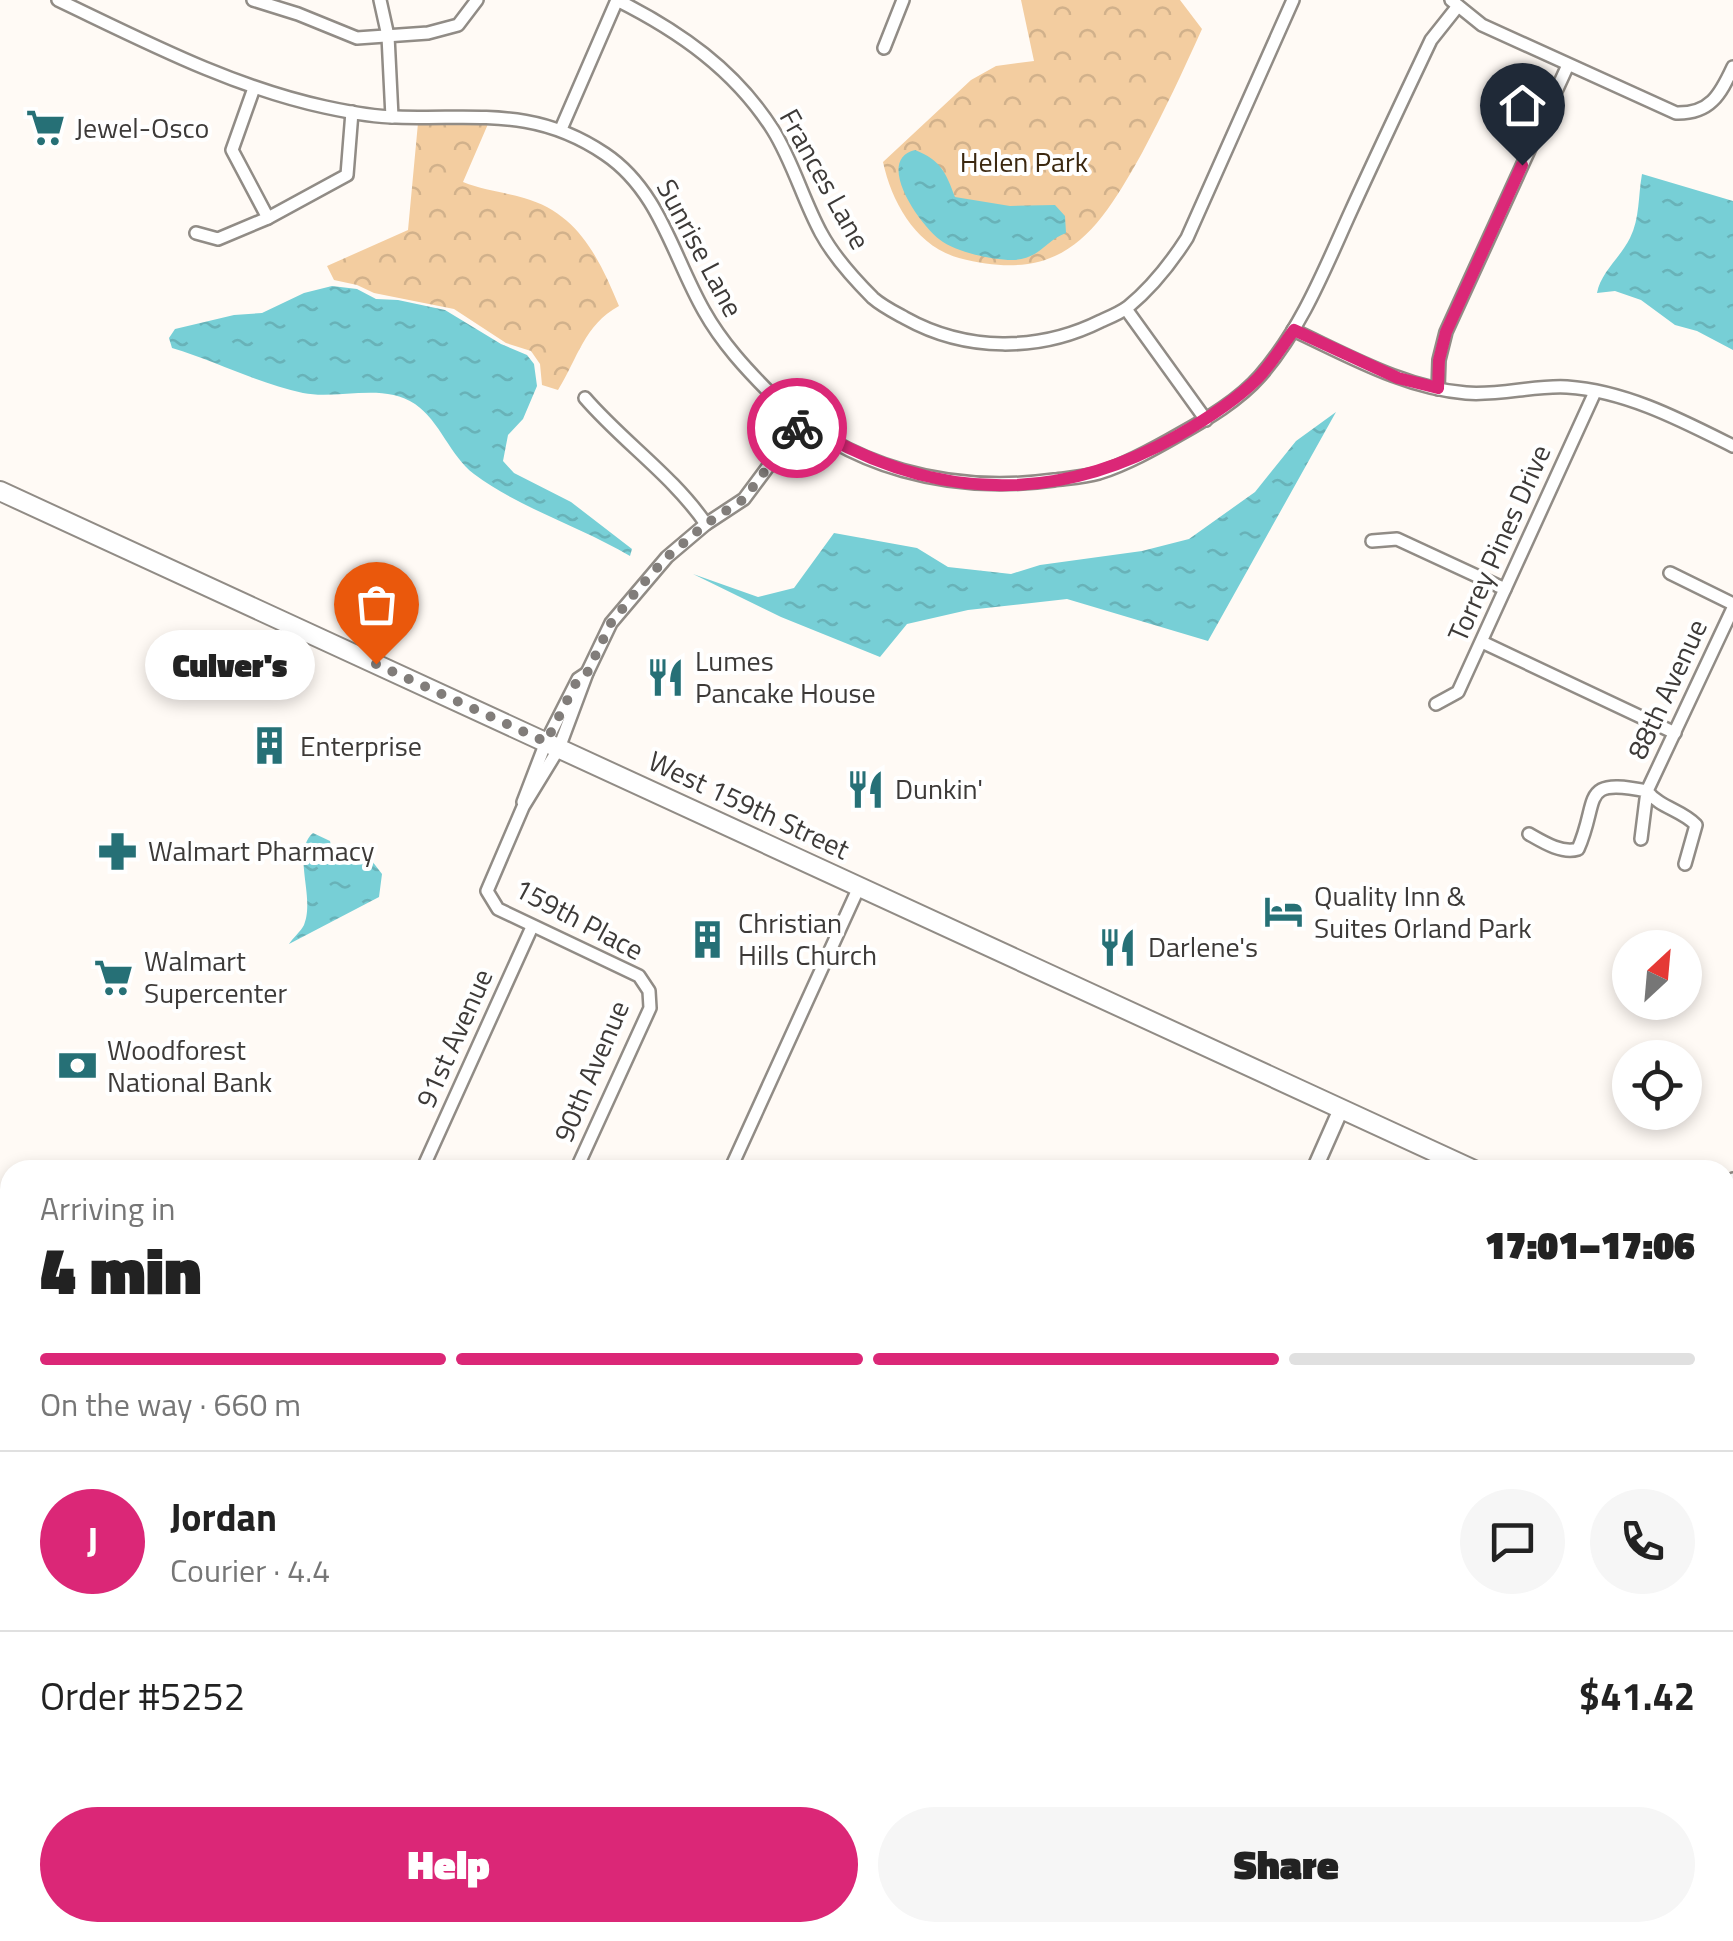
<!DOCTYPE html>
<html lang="en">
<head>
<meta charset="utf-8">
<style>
	body { margin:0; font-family:"Titillium Web",sans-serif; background:#f6f6f6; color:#222; height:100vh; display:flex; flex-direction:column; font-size:38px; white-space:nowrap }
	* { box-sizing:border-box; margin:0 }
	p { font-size:32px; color:#767676 }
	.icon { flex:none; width:55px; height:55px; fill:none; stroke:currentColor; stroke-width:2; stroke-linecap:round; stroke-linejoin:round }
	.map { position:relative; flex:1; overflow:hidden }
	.details { position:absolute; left:0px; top:1160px; width:1735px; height:782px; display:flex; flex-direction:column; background:#fff; border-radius:30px 30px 0 0; box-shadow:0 5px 15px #0003 }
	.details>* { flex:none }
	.needle { width:65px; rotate:26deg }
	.fabs { position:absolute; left:1612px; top:930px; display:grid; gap:20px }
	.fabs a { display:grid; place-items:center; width:90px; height:90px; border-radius:50%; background:#fff; box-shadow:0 5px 15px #0003; font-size:50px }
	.pin { position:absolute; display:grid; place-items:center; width:85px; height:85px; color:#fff; margin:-102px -42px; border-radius:50% 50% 50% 0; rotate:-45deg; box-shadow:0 0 10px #0007 }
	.pin .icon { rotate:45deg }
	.courier { position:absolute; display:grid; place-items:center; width:100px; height:100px; margin:-50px; border:8px solid #db2777; border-radius:50%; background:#fff; color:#222; box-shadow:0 2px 12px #0007 }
	.bubble { position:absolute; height:70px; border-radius:35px; background:#fff; box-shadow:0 5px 15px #0003; font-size:32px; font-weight:800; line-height:70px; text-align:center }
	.head em { font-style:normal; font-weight:800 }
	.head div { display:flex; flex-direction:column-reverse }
	.head { display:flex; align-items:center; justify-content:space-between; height:170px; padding:0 40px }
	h1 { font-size:65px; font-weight:800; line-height:75px }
	.bar { display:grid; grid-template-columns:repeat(4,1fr); gap:15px 10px; align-content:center; height:120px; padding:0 40px }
	.bar i { height:12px; border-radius:8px; background:#e0e0e0 }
	.bar .selected { background:#db2777 }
	.bar p { grid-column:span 4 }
	.line { display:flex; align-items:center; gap:25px; padding:0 40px; border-top:2px solid #e0e0e0 }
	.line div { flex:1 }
	.round { display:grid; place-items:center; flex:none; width:105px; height:105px; border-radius:52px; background:#f6f6f6 }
	.primary-button { display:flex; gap:20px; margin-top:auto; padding:20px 40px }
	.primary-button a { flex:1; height:115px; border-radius:60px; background:#db2777; color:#fff; font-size:40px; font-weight:800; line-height:115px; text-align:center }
	.primary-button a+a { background:#f6f6f6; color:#222 }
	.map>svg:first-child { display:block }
</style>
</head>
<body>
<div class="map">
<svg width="1733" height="1941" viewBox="0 0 1733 1941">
	<defs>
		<pattern id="park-crowns" width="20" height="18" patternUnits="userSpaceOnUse" patternTransform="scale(2.5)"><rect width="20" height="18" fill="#f3cda0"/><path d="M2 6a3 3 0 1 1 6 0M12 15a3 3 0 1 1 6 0" fill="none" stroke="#d1b18b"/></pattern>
		<pattern id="water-ripples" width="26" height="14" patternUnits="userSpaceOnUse" patternTransform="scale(2.5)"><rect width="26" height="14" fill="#77cfd6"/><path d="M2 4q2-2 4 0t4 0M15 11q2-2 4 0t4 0" fill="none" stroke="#68b2b8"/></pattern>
	</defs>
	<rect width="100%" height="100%" fill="#fffaf5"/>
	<g fill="url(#park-crowns)">
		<path d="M1021,0H1180L1202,29C1183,71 1164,112 1142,153C1097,234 1062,285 959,258C916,246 892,203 883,162L971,80L996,66L1034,61Z"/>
		<path d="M418,123L488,124L463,182C483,190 503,192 524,198C578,213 599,258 619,306C584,325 578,358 558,390L542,385L540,364L531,351L506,343L454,309L374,293L357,285L334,280L327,266L408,230Z"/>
	</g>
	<g fill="url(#water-ripples)">
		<path d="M915,150C941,160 946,173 955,197L1010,206L1055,205L1065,216L1066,233C1046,240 1039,260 1012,260C993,260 960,253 943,242C922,229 873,160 915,150Z"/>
		<path d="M1642,174L1733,201V350L1697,331L1675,325L1641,300L1615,291L1597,293C1601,272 1620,258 1630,238C1640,218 1638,196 1642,174Z"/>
		<path d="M332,286L357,289L376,299L398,300L445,310L501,344L527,355L534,364L537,386L523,419L508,435L503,461L514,473L571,502L632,549L630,556C579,526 521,509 474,474C450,456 440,421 415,404C383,382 338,400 303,393C259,384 216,361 172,348L169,338L175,329L234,315L262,313L304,293Z"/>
		<polygon points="1336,412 1208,641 1067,599 968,610 907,624 880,657 781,617 693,574 758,597 794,588 834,533 917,548 948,567 1011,574 1040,565 1142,551 1189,539 1255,492 1296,441"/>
		<path d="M313,833L330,841L331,846L372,861L382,874L379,897L289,944C293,938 301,931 304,925C316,898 291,852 313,833Z"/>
		<polygon points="1733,1710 1733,1894 1725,1901 1725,1727"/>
		<polygon points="1631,1933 1631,1932 1684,1933 1674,1941 1629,1941"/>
	</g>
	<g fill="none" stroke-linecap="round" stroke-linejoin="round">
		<g stroke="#77cfd6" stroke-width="2.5">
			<polyline points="1727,1269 1733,1262"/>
			<polyline points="1411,1941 1411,1932"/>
		</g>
		<defs>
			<g id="minor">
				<path d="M58,0C144,41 232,87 325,107C348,112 373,117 396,117C476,120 534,106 605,154C660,191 673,257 704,311C722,343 746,369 772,395C847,469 952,494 1054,480C1069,478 1085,477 1099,473C1127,464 1154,449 1180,434C1207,419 1239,400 1260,376C1302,328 1325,268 1351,211C1377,154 1404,97 1431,40L1458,6"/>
				<polyline points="253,0 298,14 357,38 428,33 458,25 477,0"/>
				<polyline points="380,0 388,36 392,117"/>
				<path d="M617,0C679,31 735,70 773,130C793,162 803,200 821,233C834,257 853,278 873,298C882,306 894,312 905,318C966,352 1039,352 1101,321C1110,317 1120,313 1128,307C1151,288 1171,263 1187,238L1293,0"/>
				<path d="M1451,0L1482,25L1676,113C1710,114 1720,95 1733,67"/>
				<polyline points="884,48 903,0"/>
				<polyline points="254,88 232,150 268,218"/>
				<polyline points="561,129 617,0"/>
				<polyline points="196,233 218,239 268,218 347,175 352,112"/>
				<polyline points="1126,309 1206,420"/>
				<path d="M1293,330C1349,356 1404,388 1466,393C1499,396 1534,385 1567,387C1626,391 1681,420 1733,446"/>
				<polyline points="1438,389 1439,360 1446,332 1568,65"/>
				<path d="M585,398C623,442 672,475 706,524"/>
				<polyline points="1372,541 1397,539 1505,589"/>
				<polyline points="1670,573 1733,604"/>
				<polyline points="1482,642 1675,733"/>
				<polyline points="1436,704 1458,692 1595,392"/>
				<polyline points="523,802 546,742 578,679 587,673"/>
				<path d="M1529,834C1543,842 1562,854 1578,849C1600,800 1578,777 1647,791L1641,839"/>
				<path d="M1685,864L1696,825C1682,810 1660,808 1647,791L1733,608"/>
				<polyline points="422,1170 532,927"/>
				<polyline points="576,1170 650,1008 649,991 639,976 498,909 487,891 523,807 559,748 587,673 611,623 667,557 706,524 744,499 802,421"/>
				<polyline points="730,1170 859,887"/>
				<polyline points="1725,1205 1733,1179"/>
				<polyline points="0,1352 10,1330"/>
				<polyline points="0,1655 10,1633"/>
				<polyline points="519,1932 529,1941"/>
				<polyline points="23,1941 32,1932"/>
				<polyline points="239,1941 241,1932"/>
				<polyline points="1307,1941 1310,1932"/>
				<path d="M1537,1941C1552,1930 1567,1931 1582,1941"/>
				<polyline points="1713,1941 1733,1931"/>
			</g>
			<g id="tertiary">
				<polyline points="1314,1170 1341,1109"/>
				<polyline points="0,1784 10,1788"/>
				<polyline points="836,1932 854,1941"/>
				<polyline points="965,1941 968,1932"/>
			</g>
			<g id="primary">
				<polyline points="0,491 1474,1170"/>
				<polyline points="1725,1285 1733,1289"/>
			</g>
		</defs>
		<use href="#minor" stroke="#918c86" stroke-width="16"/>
		<use href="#tertiary" stroke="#918c86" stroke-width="19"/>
		<use href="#primary" stroke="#918c86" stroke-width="22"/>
		<use href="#minor" stroke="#fff" stroke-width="11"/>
		<use href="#tertiary" stroke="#fff" stroke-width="14"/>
		<use href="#primary" stroke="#fff" stroke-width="18"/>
	</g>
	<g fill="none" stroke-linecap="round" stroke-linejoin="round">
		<polyline stroke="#817d7a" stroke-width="10" stroke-dasharray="0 18" points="376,664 546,742 578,679 587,673 611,623 639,588 667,557 706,524 744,499 797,428"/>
		<path stroke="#db2777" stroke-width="12" d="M797,428L802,422C924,499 1050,508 1177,436C1205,420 1234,402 1257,379C1271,365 1282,346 1294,330L1398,378L1438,388L1439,360L1446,332L1522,165"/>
	</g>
	<defs>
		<symbol id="supermarket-bare" viewBox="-9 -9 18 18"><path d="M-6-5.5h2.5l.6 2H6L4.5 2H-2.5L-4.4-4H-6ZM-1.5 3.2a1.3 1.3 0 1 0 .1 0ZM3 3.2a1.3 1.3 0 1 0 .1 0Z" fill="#267076" stroke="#fff" stroke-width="2.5" paint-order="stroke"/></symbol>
		<symbol id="restaurant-bare" viewBox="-9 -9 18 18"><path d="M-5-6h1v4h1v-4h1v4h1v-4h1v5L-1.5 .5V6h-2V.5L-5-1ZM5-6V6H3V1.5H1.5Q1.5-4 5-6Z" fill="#267076" stroke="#fff" stroke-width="2.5" paint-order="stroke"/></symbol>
		<symbol id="building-bare" viewBox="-9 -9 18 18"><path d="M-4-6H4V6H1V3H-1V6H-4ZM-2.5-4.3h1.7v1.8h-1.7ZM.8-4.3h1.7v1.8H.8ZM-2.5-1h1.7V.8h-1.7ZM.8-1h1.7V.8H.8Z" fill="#267076" stroke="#fff" stroke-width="2.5" paint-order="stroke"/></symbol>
		<symbol id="pharmacy-bare" viewBox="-9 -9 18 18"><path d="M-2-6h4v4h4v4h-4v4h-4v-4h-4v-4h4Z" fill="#267076" stroke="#fff" stroke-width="2.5" paint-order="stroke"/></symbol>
		<symbol id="hotel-bare" viewBox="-9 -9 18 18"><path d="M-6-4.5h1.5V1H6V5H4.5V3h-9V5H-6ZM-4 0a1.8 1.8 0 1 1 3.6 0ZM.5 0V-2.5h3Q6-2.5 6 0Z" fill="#267076" stroke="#fff" stroke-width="2.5" paint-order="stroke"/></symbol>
		<symbol id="bank-bare" viewBox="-9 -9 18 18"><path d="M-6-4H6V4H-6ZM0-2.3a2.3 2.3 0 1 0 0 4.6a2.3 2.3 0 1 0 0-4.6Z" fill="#267076" stroke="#fff" stroke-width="2.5" paint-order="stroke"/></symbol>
	</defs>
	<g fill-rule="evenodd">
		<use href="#supermarket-bare" x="18" y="100" width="55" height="55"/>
		<use href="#restaurant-bare" x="638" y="650" width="55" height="55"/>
		<use href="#building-bare" x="242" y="718" width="55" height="55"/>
		<use href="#restaurant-bare" x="838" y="762" width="55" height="55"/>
		<use href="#pharmacy-bare" x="90" y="824" width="55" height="55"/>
		<use href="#hotel-bare" x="1256" y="884" width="55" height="55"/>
		<use href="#building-bare" x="680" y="912" width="55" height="55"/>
		<use href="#restaurant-bare" x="1090" y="920" width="55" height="55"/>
		<use href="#supermarket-bare" x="86" y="950" width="55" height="55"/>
		<use href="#bank-bare" x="50" y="1038" width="55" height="55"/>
	</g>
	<g text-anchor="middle" stroke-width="8" stroke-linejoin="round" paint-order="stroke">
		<g font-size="28" fill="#3d3a38" stroke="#fff" text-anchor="start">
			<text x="75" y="138">Jewel-Osco</text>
			<text x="695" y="671">Lumes<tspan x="695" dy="32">Pancake House</tspan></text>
			<text x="300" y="756">Enterprise</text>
			<text x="895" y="799">Dunkin'</text>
			<text x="148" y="861">Walmart Pharmacy</text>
			<text x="1314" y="906">Quality Inn &amp;<tspan x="1314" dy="32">Suites Orland Park</tspan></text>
			<text x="738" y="933">Christian<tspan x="738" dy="32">Hills Church</tspan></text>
			<text x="1148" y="957">Darlene's</text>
			<text x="144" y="971">Walmart<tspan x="144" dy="32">Supercenter</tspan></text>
			<text x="107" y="1060">Woodforest<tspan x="107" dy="32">National Bank</tspan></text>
		</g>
		<g font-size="28" fill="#3b2810" stroke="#fff">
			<text x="1024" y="172">Helen Park</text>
		</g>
		<g font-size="28" fill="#3d3a38" stroke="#fff">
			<text transform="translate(825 179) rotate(61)" y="10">Frances Lane</text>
			<text transform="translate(700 248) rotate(62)" y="10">Sunrise Lane</text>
			<text transform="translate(1499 543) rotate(-66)" y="10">Torrey Pines Drive</text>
			<text transform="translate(1667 689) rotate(-65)" y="10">88th Avenue</text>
			<text transform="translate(749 805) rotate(25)" y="10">West 159th Street</text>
			<text transform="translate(579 919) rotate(28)" y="10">159th Place</text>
			<text transform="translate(454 1038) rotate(-66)" y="10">91st Avenue</text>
			<text transform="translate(591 1071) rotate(-67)" y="10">90th Avenue</text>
		</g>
	</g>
</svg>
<div class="fabs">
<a><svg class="needle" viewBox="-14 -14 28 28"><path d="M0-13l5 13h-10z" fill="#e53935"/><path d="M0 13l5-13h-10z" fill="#767676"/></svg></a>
<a><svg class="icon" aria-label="locate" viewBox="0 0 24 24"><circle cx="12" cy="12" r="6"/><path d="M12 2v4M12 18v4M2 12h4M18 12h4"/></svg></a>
</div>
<div class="pin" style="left:376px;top:664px;background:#ea580c"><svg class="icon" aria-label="bag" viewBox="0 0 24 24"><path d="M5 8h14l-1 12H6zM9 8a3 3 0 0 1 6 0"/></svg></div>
<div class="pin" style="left:1522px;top:165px;background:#1f2937"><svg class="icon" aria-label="home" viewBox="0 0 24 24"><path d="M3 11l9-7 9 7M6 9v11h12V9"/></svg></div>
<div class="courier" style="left:797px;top:428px"><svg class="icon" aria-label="bike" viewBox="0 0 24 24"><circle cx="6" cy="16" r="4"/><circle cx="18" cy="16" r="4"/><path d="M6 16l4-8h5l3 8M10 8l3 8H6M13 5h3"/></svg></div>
<div class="bubble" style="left:145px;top:630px;width:170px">Culver's</div>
<section class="details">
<div class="head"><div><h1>4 min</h1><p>Arriving in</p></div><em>17:01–17:06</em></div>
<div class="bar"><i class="selected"></i><i class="selected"></i><i class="selected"></i><i></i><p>On the way · 660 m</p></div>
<div class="line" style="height:180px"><b class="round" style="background:#db2777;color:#fff">J</b><div><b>Jordan</b><p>Courier · 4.4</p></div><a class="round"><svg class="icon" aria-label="chat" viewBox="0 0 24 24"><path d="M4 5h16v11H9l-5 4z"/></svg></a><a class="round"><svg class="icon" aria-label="phone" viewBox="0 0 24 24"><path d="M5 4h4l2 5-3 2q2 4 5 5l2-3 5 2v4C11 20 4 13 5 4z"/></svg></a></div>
<div class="line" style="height:130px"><div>Order #5252</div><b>$41.42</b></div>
<div class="primary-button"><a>Help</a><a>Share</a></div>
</section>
</div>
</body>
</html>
